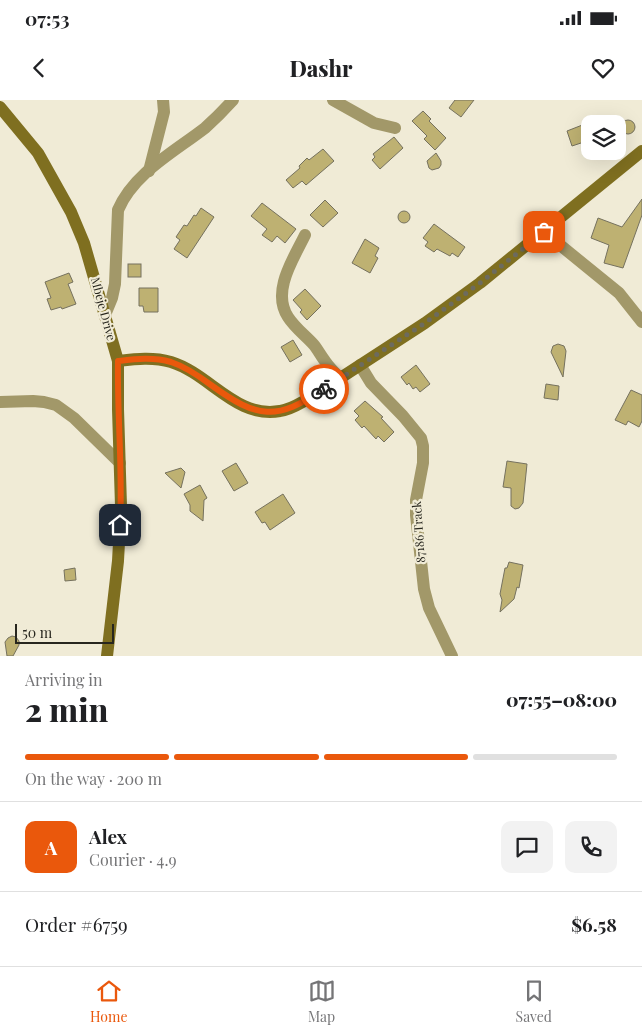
<!DOCTYPE html>
<html lang="en">
<head>
<meta charset="utf-8">
<style>
	body { margin:0; font-family:"Playfair Display",serif; background:#f2f2f2; color:#202124; height:100vh; display:flex; flex-direction:column; font-size:19px; white-space:nowrap }
	* { box-sizing:border-box; margin:0 }
	p { font-size:16px; color:#757577 }
	.icon { flex:none; width:28px; height:28px; fill:none; stroke:currentColor; stroke-width:2; stroke-linecap:round; stroke-linejoin:round }
	.map { position:relative; height:556px; overflow:hidden }
	.sheet { display:flex; flex-direction:column; background:#fff; flex:1 }
	.sheet>* { flex:none }
	.buttons { position:absolute; left:581px; top:15px; display:grid; gap:10px }
	.buttons a { display:grid; place-items:center; width:45px; height:45px; border-radius:10px; background:#fff; box-shadow:0 5px 20px #0002; font-size:25px }
	.scale { position:absolute; left:15px; bottom:12px; width:99px; box-sizing:border-box; padding-left:5px; border:2px solid #27261e; border-top:0; font-size:14px; line-height:18px; white-space:nowrap; color:#27261e; -webkit-text-stroke:4px #f0ebd6; paint-order:stroke }
	.pin { position:absolute; display:grid; place-items:center; width:42px; height:42px; color:#fff; margin:-21px; border-radius:10px; box-shadow:0 2px 8px #0006 }
	.courier { position:absolute; display:grid; place-items:center; width:50px; height:50px; margin:-25px; border:4px solid #ea580c; border-radius:50%; background:#fff; color:#222; box-shadow:0 1px 6px #0007 }
	.head em { font-style:normal; font-weight:800 }
	.head div { display:flex; flex-direction:column-reverse }
	.head { display:flex; align-items:center; justify-content:space-between; height:85px; padding:0 25px }
	h1 { font-size:32px; font-weight:800; line-height:38px }
	.bar { display:grid; grid-template-columns:repeat(4,1fr); gap:8px 5px; align-content:center; height:60px; padding:0 25px }
	.bar i { height:6px; border-radius:4px; background:#e0e0e0 }
	.bar .selected { background:#ea580c }
	.bar p { grid-column:span 4 }
	.line { display:flex; align-items:center; gap:12px; padding:0 25px; border-top:1px solid #e0e0e0 }
	.line div { flex:1 }
	.round { display:grid; place-items:center; flex:none; width:52px; height:52px; border-radius:10px; background:#f2f2f2 }
	.status { display:flex; justify-content:space-between; align-items:center; height:35px; padding:0 25px; background:#fff; direction:ltr }
	.status svg { height:14px; fill:currentColor }
	header { display:flex; justify-content:space-between; align-items:center; height:65px; padding:0 25px; background:#fff; font-size:22px; font-weight:800 }
	.menu { display:flex; justify-content:space-around; align-items:center; height:70px; border-top:1px solid #e0e0e0; background:#fff; font-size:14px; color:#757577 }
	.menu a { display:grid; justify-items:center; gap:2px }
	.menu .selected { color:#ea580c }
	.map>svg:first-child { display:block }
</style>
</head>
<body>
<div class="status"><b>07:53</b><svg viewBox="0 0 49 12"><path d="M0 12V9h3v3zM5 12V6h3v6zM10 12V3h3v9zM15 12V0h3v12zM26 1h20v11H26zM47 4h2v5h-2z"/></svg></div>
<header><svg class="icon" aria-label="back" viewBox="0 0 24 24"><path d="M15 5l-7 7 7 7"/></svg>Dashr<svg class="icon" aria-label="heart" viewBox="0 0 24 24"><path d="M12 20l-8-8c-3-5 5-10 8-4 3-6 11-1 8 4z"/></svg></header>
<div class="map">
<svg width="642" height="556" viewBox="0 0 642 556">
	<rect width="100%" height="100%" fill="#f0ebd6"/>
	<g fill="#beb172" stroke="#75715e">
		<polygon points="455,0 474,0 461,17 449,8"/>
		<polygon points="423,11 431,19 429,21 446,38 435,50 424,39 427,36 412,21"/>
		<circle cx="628" cy="27" r="7"/>
		<polygon points="590,22 590,40 572,46 567,31"/>
		<polygon points="394,37 403,48 380,69 372,60 375,57 373,54"/>
		<polygon points="323,49 334,61 306,85 302,81 293,88 286,80 300,68 299,66 307,58 309,60"/>
		<polygon points="436,53 441,61 441,65 439,68 432,70 429,68 427,61"/>
		<polygon points="642,99 642,115 623,168 604,163 609,145 591,138 598,118 622,127"/>
		<polygon points="325,100 338,113 323,127 310,115"/>
		<polygon points="262,103 296,129 285,143 277,136 272,142 262,135 267,129 251,116"/>
		<polygon points="201,108 214,117 187,158 174,149 180,140 176,137 184,125 187,126 194,115 196,116"/>
		<circle cx="404" cy="117" r="6"/>
		<polygon points="434,124 465,147 458,157 452,153 450,156 437,149 434,152 425,146 428,142 423,138"/>
		<polygon points="365,139 379,148 375,156 378,158 370,173 352,163"/>
		<rect x="128" y="164" width="13" height="13"/>
		<polygon points="69,173 73,182 68,184 76,204 62,209 61,207 51,210 47,199 51,198 45,182"/>
		<polygon points="139,188 158,188 158,212 144,212 143,206 139,206"/>
		<polygon points="305,189 321,206 307,220 300,212 302,210 293,200"/>
		<polygon points="293,240 302,255 290,262 281,247"/>
		<polygon points="558,244 564,246 566,251 563,277 551,252 553,246"/>
		<polygon points="416,265 430,284 420,292 416,287 413,289 409,283 407,285 401,277"/>
		<polygon points="546,284 559,286 558,300 544,298"/>
		<polygon points="631,290 642,295 642,321 639,327 628,321 626,325 615,320"/>
		<polygon points="365,301 383,317 381,318 394,332 384,342 378,336 376,339 364,326 362,328 355,320 359,316 354,311"/>
		<polygon points="507,361 527,364 523,403 519,408 515,409 511,406 511,388 503,387"/>
		<polygon points="236,363 248,383 234,391 222,371"/>
		<polygon points="181,368 185,372 181,388 165,373"/>
		<polygon points="200,385 207,398 204,400 203,421 190,411 190,405 184,394"/>
		<polygon points="283,394 295,413 270,430 265,422 262,423 255,412"/>
		<polygon points="509,462 523,465 522,471 519,488 517,487 514,499 500,512 502,500 500,494 505,468 507,468"/>
		<polygon points="75,468 76,480 65,481 64,470"/>
		<polygon points="12,536 16,537 19,541 19,545 13,556 7,556 5,542 8,538"/>
	</g>
	<g fill="none" stroke-linecap="round" stroke-linejoin="round">
		<g stroke="#a29869" stroke-width="12">
			<polyline points="333,0 374,23 395,28"/>
			<polyline points="149,71 164,12 163,0"/>
			<polyline points="544,132 619,193 642,222"/>
			<path d="M305,135C294,158 271,191 288,217C295,228 306,236 314,245C318,250 321,256 325,261C329,267 335,273 340,278"/>
			<path d="M105,215L112,198L115,184L118,110C134,73 174,52 205,28C215,19 224,10 233,0"/>
			<polyline points="360,265 371,283 403,316 421,338 423,346 423,363 416,400 416,415 424,489 429,508 452,556"/>
			<polyline points="0,302 33,301 44,302 56,305 74,318 120,363"/>
		</g>
		<g stroke="#7f6f20" stroke-width="12">
			<polyline points="0,7 38,53 71,112 84,143 118,261 118,309 121,406 118,461 107,556"/>
			<path d="M118,261C136,259 153,257 171,262C210,274 236,319 280,311C290,310 299,304 308,299L425,223L480,183L642,51"/>
		</g>
	</g>
	<g fill="none" stroke-linecap="round" stroke-linejoin="round">
		<polyline stroke="#6d6b5e" stroke-width="5" stroke-dasharray="0 9" points="324,289 425,223 480,183 544,132"/>
		<path stroke="#ea580c" stroke-width="6" d="M120,425C123,371 117,316 118,261C136,259 153,257 171,262C186,267 199,276 211,285C258,319 276,321 324,289"/>
	</g>
	<g text-anchor="middle" stroke-width="4.5" stroke-linejoin="round" paint-order="stroke">
		<g font-size="12" fill="#27261e" stroke="#f0ebd6">
			<text transform="translate(103 209) rotate(75)" y="4">Mbeje Drive</text>
			<text transform="translate(419 432) rotate(-94)" y="4">87186 Track</text>
		</g>
	</g>
</svg>
<div class="buttons">
<a><svg class="icon" aria-label="layers" viewBox="0 0 24 24"><path d="M12 4l9 5-9 5-9-5zM3 14l9 5 9-5"/></svg></a>
</div>
<div class="scale">50 m</div>
<div class="pin" style="left:544px;top:132px;background:#ea580c"><svg class="icon" aria-label="bag" viewBox="0 0 24 24"><path d="M5 8h14l-1 12H6zM9 8a3 3 0 0 1 6 0"/></svg></div>
<div class="pin" style="left:120px;top:425px;background:#1f2937"><svg class="icon" aria-label="home" viewBox="0 0 24 24"><path d="M3 11l9-7 9 7M6 9v11h12V9"/></svg></div>
<div class="courier" style="left:324px;top:289px"><svg class="icon" aria-label="bike" viewBox="0 0 24 24"><circle cx="6" cy="16" r="4"/><circle cx="18" cy="16" r="4"/><path d="M6 16l4-8h5l3 8M10 8l3 8H6M13 5h3"/></svg></div>
</div>
<section class="sheet">
<div class="head"><div><h1>2 min</h1><p>Arriving in</p></div><em>07:55–08:00</em></div>
<div class="bar"><i class="selected"></i><i class="selected"></i><i class="selected"></i><i></i><p>On the way · 200 m</p></div>
<div class="line" style="height:90px"><b class="round" style="background:#ea580c;color:#fff">A</b><div><b>Alex</b><p>Courier · 4.9</p></div><a class="round"><svg class="icon" aria-label="chat" viewBox="0 0 24 24"><path d="M4 5h16v11H9l-5 4z"/></svg></a><a class="round"><svg class="icon" aria-label="phone" viewBox="0 0 24 24"><path d="M5 4h4l2 5-3 2q2 4 5 5l2-3 5 2v4C11 20 4 13 5 4z"/></svg></a></div>
<div class="line" style="height:65px"><div>Order #6759</div><b>$6.58</b></div>
</section>
<nav class="menu">
<a class="selected"><svg class="icon" aria-label="home" viewBox="0 0 24 24"><path d="M3 11l9-7 9 7M6 9v11h12V9"/></svg>Home</a>
<a><svg class="icon" aria-label="map" viewBox="0 0 24 24"><path d="M3 6l6-2 6 2 6-2v14l-6 2-6-2-6 2zM9 4v14M15 6v14"/></svg>Map</a>
<a><svg class="icon" aria-label="saved" viewBox="0 0 24 24"><path d="M7 4h10v16l-5-4-5 4z"/></svg>Saved</a>
</nav>
</body>
</html>
